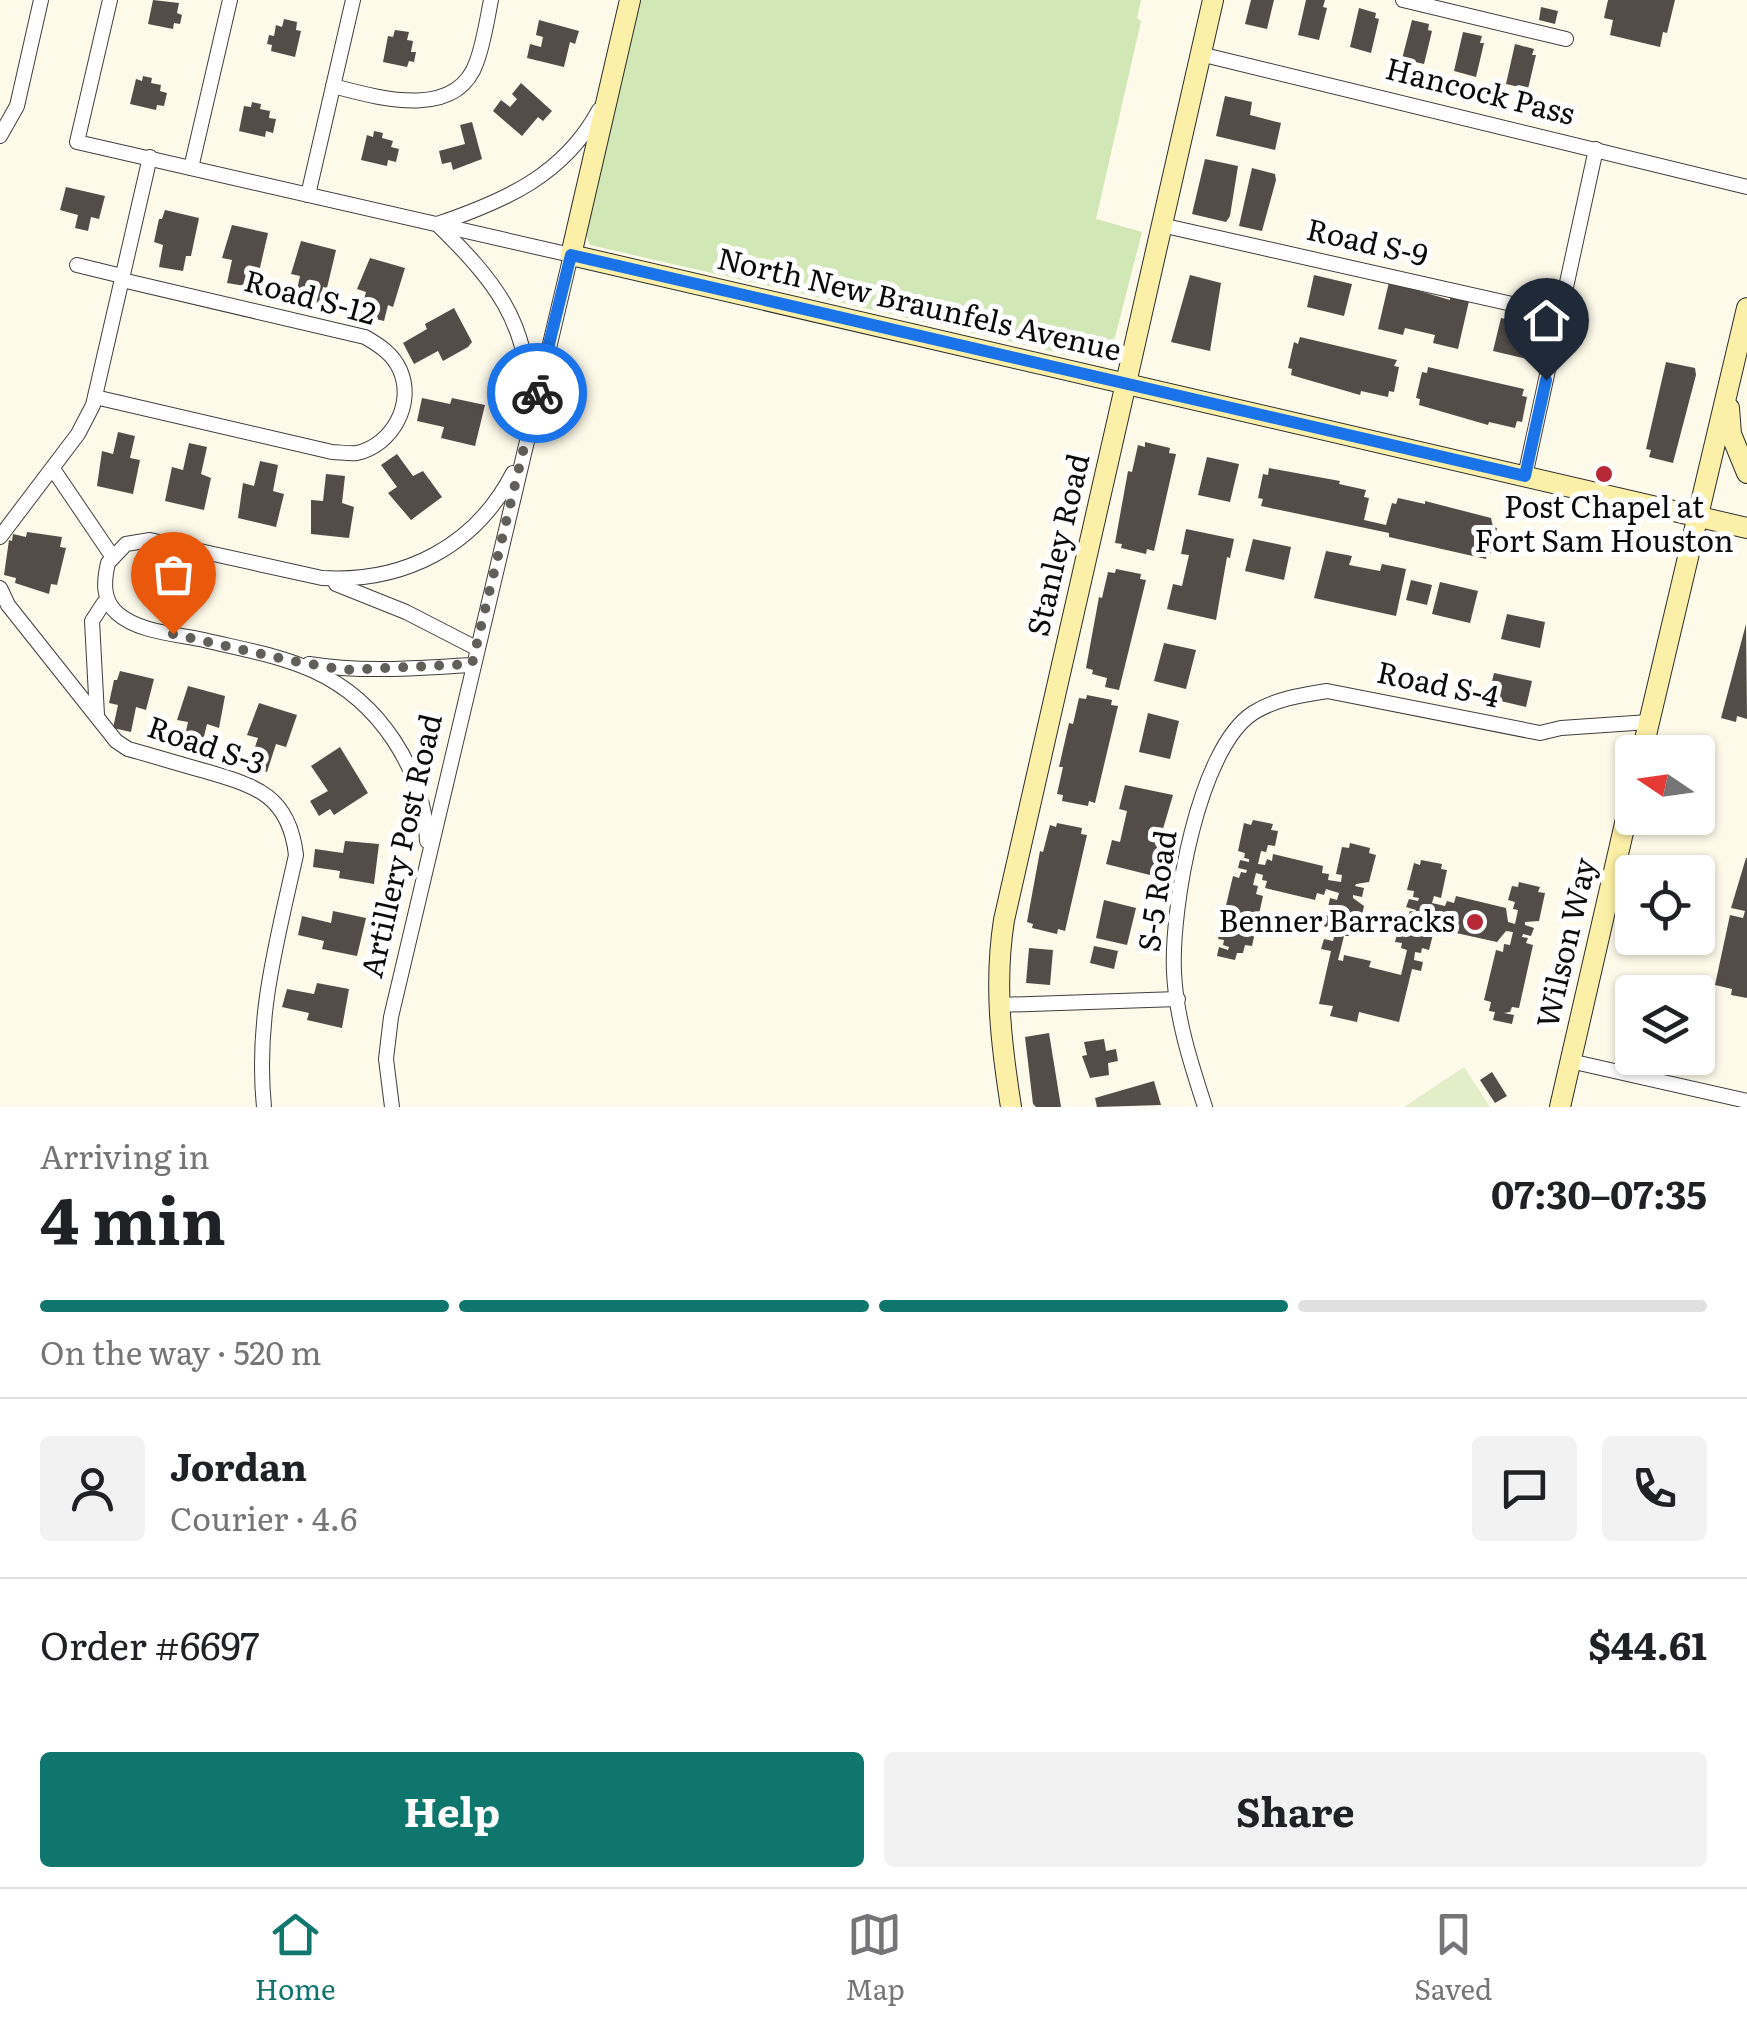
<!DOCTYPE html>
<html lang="en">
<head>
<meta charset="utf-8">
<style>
	body { margin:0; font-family:Literata,serif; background:#f2f2f2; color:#202124; height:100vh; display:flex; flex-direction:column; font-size:38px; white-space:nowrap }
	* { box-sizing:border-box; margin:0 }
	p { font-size:32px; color:#757577 }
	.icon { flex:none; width:55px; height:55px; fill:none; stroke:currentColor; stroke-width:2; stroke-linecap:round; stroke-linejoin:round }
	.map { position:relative; height:1107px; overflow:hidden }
	.drawer { display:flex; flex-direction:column; background:#fff; flex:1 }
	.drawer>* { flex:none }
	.needle { width:65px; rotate:283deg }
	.buttons { position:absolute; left:1615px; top:735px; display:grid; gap:20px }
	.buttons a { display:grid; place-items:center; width:100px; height:100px; border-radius:10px; background:#fff; box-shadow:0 2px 8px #0004; font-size:50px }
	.pin { position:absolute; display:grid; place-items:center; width:85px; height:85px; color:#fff; margin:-102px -42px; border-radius:50% 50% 50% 0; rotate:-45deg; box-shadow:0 0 10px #0007 }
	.pin .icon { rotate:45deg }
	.courier { position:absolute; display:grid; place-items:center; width:100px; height:100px; margin:-50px; border:8px solid #1a73e8; border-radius:50%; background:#fff; color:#222; box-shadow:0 2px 12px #0007 }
	.summary em { font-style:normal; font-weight:700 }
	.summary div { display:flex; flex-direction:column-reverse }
	.summary { display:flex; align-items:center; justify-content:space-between; height:170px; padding:0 40px }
	h1 { font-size:65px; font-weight:700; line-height:75px }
	.bar { display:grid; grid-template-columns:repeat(4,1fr); gap:15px 10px; align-content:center; height:120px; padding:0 40px }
	.bar i { height:12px; border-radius:8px; background:#e0e0e0 }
	.bar .active { background:#0f766e }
	.bar p { grid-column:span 4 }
	.line { display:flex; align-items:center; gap:25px; padding:0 40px; border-top:2px solid #e0e0e0 }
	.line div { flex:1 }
	.round { display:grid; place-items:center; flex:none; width:105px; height:105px; border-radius:10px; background:#f2f2f2 }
	.primary-button { display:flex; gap:20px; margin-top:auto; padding:20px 40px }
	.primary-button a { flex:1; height:115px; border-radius:10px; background:#0f766e; color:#fff; font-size:40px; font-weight:700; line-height:115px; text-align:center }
	.primary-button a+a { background:#f2f2f2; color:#202124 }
	.tabs { display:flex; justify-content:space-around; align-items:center; height:140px; border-top:2px solid #e0e0e0; background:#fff; font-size:28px; color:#757577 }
	.tabs a { display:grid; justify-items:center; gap:5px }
	.tabs .active { color:#0f766e }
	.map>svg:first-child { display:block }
</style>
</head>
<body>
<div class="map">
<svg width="1747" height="1107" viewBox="0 0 1747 1107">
	<rect width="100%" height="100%" fill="#fefaea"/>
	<polygon fill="#d1e7b6" points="639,0 1141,0 1137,18 1141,21 1096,219 1142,232 1113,345 1107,356 1094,361 590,245 585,232"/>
	<polygon fill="#e2eec7" points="1464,1067 1490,1107 1404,1107"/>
	<g fill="#534c48">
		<polygon points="153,0 179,3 177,13 182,15 180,24 174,23 173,29 148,24"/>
		<polygon points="1251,0 1274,0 1267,29 1245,24"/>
		<polygon points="1306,0 1325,0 1323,7 1327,8 1319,40 1298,35"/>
		<polygon points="1608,0 1675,0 1667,33 1663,32 1660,47 1610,35 1613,20 1604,18"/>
		<polygon points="1541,7 1558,11 1555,24 1539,20"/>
		<polygon points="1359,8 1376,13 1375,18 1379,19 1371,53 1350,47"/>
		<polygon points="284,19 297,22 296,30 301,31 295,57 271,51 272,45 267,44 269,35 274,36 276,25 282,27"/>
		<polygon points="539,20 579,31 575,44 570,42 564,67 527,58 530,44 541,47 543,37 536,35"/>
		<polygon points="1412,20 1429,24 1428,30 1432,31 1424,64 1402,59"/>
		<polygon points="395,30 409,32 407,40 413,41 411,52 416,52 414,62 409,61 407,67 383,62 388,36 393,37"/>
		<polygon points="1463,32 1482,36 1480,43 1484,43 1476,77 1454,71"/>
		<polygon points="1515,44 1534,49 1532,55 1536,55 1528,89 1506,84"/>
		<polygon points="143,76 152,78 151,83 161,85 160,91 167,93 164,106 157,105 156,110 130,104 136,79 142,81"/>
		<polygon points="521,83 552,111 543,121 538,117 522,136 493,111 501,100 510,107 517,99 512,94"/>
		<polygon points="1225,96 1252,102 1250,115 1281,123 1275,150 1216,136"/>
		<polygon points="252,102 261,104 260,109 270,111 269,118 276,119 273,133 266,131 265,137 239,131 244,106 251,107"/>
		<polygon points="472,122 482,159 453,170 451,162 442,164 439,151 465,144 460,125"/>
		<polygon points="374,131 383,133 382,138 393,141 391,147 399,149 396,162 388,160 387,166 361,160 367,135 373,137"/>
		<polygon points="1205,159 1238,166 1230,216 1226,222 1192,214"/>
		<polygon points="1252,168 1275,174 1276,180 1262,231 1239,226"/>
		<polygon points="66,187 105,196 99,219 91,217 88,231 75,228 78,215 60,210"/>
		<polygon points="165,210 199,218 191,256 186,256 183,271 159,267 163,245 154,242 159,219 162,219"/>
		<polygon points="232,225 268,233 259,272 255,271 251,287 227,283 232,260 222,258"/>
		<polygon points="301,241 336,250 327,288 323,287 319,303 295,299 300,276 291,274"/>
		<polygon points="370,258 405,268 393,307 388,305 384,321 360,315 366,292 357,289"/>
		<polygon points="1190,275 1221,283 1210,351 1171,342"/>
		<polygon points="1314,275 1352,284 1344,316 1307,307"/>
		<polygon points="1389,282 1450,300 1450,297 1469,301 1458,349 1433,343 1435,335 1405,328 1403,335 1378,329"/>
		<polygon points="454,308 472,342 468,347 443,361 438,351 414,364 403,343 427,329 425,324"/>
		<polygon points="1501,318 1538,327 1531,360 1493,351"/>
		<polygon points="1300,337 1397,360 1394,366 1399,367 1394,392 1389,391 1388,397 1361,391 1360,395 1291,375 1292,369 1288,368 1294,342 1298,344"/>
		<polygon points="1666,362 1695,368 1696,375 1673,463 1649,457 1651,450 1646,449"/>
		<polygon points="1428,367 1524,389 1522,396 1527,397 1522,422 1517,421 1515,428 1489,422 1488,425 1419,405 1420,399 1416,398 1422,372 1427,373"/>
		<polygon points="422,398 450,404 452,398 485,405 475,446 441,438 444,427 417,421"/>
		<polygon points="118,432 135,436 130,458 140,460 133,494 97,486 102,451 113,454"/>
		<polygon points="1145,442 1170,448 1169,453 1176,454 1154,551 1147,549 1146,554 1121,548 1122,544 1115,543 1128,471 1132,472 1138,445 1145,447"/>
		<polygon points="189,443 207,447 201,474 211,478 204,510 165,501 172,467 183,470"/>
		<polygon points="397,454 413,476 423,471 442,497 411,520 388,493 397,487 381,465"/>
		<polygon points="1207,457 1239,464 1230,502 1198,495"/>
		<polygon points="260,461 278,465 273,491 284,494 276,527 238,518 243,483 254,486"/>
		<polygon points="1269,468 1340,481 1339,484 1366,490 1364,497 1369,498 1364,520 1386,525 1392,503 1396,504 1398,498 1425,504 1425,501 1491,518 1493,527 1497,528 1491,553 1487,552 1486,559 1389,537 1389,533 1261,506 1263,499 1258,498 1263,474 1268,475"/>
		<polygon points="326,474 345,476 342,503 354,507 349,538 311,534 311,500 323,501"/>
		<polygon points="1186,529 1234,539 1230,558 1227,557 1216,620 1167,609 1173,584 1182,586 1189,555 1181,554"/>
		<polygon points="27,532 62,537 60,547 66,548 57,585 51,584 49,594 15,583 16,578 4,575 9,540 12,541 13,534 26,537"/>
		<polygon points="1253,539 1291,547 1284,580 1245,571"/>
		<polygon points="1326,551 1352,556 1349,565 1380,571 1382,564 1406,569 1396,616 1314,598"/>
		<polygon points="1116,569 1141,574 1140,579 1146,580 1119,690 1105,687 1107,678 1092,674 1093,670 1086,668 1099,597 1102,598 1108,572 1115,573"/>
		<polygon points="1411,580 1432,585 1427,605 1406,600"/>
		<polygon points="1440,582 1478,591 1470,623 1432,614"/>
		<polygon points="1507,614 1545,622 1540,648 1501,639"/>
		<polygon points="1746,624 1747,719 1737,716 1736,722 1721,718"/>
		<polygon points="1164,643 1196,650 1186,689 1154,681"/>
		<polygon points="120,671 154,679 146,710 136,707 131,732 113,728 118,705 109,703 114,680 117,680"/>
		<polygon points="1494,673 1532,681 1526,707 1488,698"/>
		<polygon points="188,686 225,696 219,728 207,724 200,753 182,749 188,722 177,720"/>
		<polygon points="1087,695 1112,700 1111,705 1118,706 1095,803 1089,801 1088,806 1062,801 1063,795 1057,794 1063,767 1059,767 1069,723 1073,724 1079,698 1086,699"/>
		<polygon points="259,703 297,715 286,747 276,744 267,772 249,765 258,738 247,735"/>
		<polygon points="1148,713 1179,721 1170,759 1139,752"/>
		<polygon points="340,747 368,793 334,815 330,809 319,816 310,801 328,791 311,766"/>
		<polygon points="1125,785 1173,795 1155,856 1159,857 1154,876 1106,864 1112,840 1120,842 1127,811 1119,809"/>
		<polygon points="1253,820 1273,824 1271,830 1278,831 1275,846 1268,845 1266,852 1261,851 1258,864 1265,865 1267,859 1272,861 1273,854 1323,866 1322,873 1329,874 1328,880 1341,882 1342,875 1336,874 1342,847 1349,848 1350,843 1370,848 1369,853 1376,855 1369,882 1356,884 1355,886 1364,888 1362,897 1353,895 1353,898 1364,906 1358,933 1350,931 1350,936 1344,936 1338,960 1343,961 1344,955 1371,961 1369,967 1401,975 1407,950 1401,948 1402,943 1395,942 1402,914 1408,916 1410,911 1415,912 1416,910 1406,907 1409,899 1418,901 1419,898 1413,897 1414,891 1407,890 1414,863 1420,865 1421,860 1442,864 1441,869 1447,870 1441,898 1434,896 1432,903 1445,906 1447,901 1454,903 1456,896 1506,908 1508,922 1515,924 1518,910 1513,909 1515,902 1508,900 1512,886 1518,887 1519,882 1540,887 1538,892 1545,893 1539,921 1525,922 1525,925 1534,928 1531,936 1523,934 1522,937 1528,938 1526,943 1533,945 1519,1008 1512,1007 1510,1012 1504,1013 1514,1015 1512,1024 1493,1020 1495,1012 1489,1011 1491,1002 1484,1000 1496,950 1503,952 1504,944 1510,945 1513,932 1506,931 1497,942 1447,931 1449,924 1442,923 1443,917 1430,914 1428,921 1436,923 1429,950 1422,948 1421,953 1415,952 1414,960 1423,962 1421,971 1412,969 1399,1022 1359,1012 1357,1022 1330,1016 1333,1006 1319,1004 1331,951 1321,949 1324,939 1333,941 1335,933 1324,926 1330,898 1337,900 1339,893 1326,889 1324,895 1317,893 1315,900 1265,888 1267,881 1262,880 1263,875 1256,873 1253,885 1258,886 1256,894 1263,896 1252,946 1245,945 1243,953 1237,953 1235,960 1217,956 1219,947 1228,950 1229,947 1223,945 1224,940 1218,939 1233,876 1239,878 1241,872 1246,873 1247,870 1238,868 1240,860 1249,862 1249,859 1244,858 1245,853 1238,851 1244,823 1251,825"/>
		<polygon points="1057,823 1082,828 1081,834 1087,835 1065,931 1058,929 1057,934 1032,928 1033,924 1027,922 1040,851 1043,852 1050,825 1056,827"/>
		<polygon points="345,841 379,844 374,884 339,878 340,871 313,867 315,849 343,853"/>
		<polygon points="1746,858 1747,858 1747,998 1731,995 1732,989 1715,985 1730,915 1743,918 1745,911 1731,908"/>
		<polygon points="1104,900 1136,908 1127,945 1096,938"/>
		<polygon points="333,911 366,918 357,956 322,949 324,941 298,935 302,916 331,923"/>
		<polygon points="1094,946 1118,951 1114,969 1090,963"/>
		<polygon points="1029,948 1053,950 1050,985 1026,983"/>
		<polygon points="317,983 349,989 342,1028 307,1020 309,1013 282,1007 287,989 314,994"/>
		<polygon points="1049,1033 1061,1107 1036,1107 1033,1104 1025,1037"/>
		<polygon points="1104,1039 1106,1051 1116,1049 1118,1061 1108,1063 1109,1075 1090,1078 1082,1056 1087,1055 1084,1042"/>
		<polygon points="1492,1072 1507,1096 1495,1103 1480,1080"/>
		<polygon points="1154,1081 1161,1105 1097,1107 1095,1098"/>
	</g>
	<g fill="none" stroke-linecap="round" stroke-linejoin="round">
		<defs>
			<g id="street">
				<polyline points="110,0 77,142 571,255 391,1017 386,1059 392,1107"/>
				<polyline points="1403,0 1566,39"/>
				<polyline points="1200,54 1747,187"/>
				<path d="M333,86C379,98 457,121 477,61C484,41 487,20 491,0"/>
				<polyline points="0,136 17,106 41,0"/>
				<polyline points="191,168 230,0"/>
				<polyline points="308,195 353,0"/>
				<polyline points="1161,225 1561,315"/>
				<polyline points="77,265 122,276"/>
				<path d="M95,397L332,452C339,452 349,454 357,453C392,445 415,404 400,370C393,354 379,345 365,337L122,280"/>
				<path d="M529,403C529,321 493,279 437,224C505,201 564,175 599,110"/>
				<polyline points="53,469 112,556"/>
				<polyline points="1525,476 1596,149"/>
				<polyline points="0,537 78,434 93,405 150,157"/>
				<polyline points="336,584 406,612 476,648"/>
				<path d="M0,588L8,605L116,741L128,749C154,756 179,764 205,771C256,786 289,795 296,855C277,941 255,1018 264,1107"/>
				<path d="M309,664C364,673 417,668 472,665"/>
				<polyline points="97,715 92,621 103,604 108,602"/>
				<path d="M427,841C424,769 379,701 314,671C279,655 241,649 204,640C176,634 138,632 117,613C102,600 104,580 108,563L126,544L150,540L322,578C403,583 475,547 513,473"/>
				<polyline points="998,1005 1178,999"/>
				<polyline points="1570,1061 1747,1101"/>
				<path d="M1205,1107C1191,1064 1176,1018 1174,972C1171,908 1198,749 1253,713C1275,699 1301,695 1327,691L1540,733L1561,728L1649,722"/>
			</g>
			<g id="secondary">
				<polyline points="630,0 571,255 1747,528"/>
				<polyline points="1729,408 1731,434 1747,473"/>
				<polyline points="1642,752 1747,308"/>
				<path d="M1011,1107C1001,1043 994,984 1004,920L1213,0"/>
				<polyline points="1560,1107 1632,793"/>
			</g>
		</defs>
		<use href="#street" stroke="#3e3e3e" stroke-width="16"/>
		<use href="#secondary" stroke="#2d2d2d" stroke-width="22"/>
		<use href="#street" stroke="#fff" stroke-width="14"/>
		<use href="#secondary" stroke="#fcefa7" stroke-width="20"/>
	</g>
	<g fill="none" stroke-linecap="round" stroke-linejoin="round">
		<polyline stroke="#605f59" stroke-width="10" stroke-dasharray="0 18" points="173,634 288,660 344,670 472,664 537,393"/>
		<polyline stroke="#1a73e8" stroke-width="12" points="537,393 571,255 1525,476 1546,380"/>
	</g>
	<g fill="#b62835" stroke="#fff" stroke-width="4">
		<circle cx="1604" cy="474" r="10"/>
		<circle cx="1475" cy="922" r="10"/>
	</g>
	<g text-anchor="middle" stroke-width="10" stroke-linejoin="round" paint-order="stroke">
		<g font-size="30" fill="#0b0b0b" stroke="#fff">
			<text transform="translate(1480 92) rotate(14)" y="10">Hancock Pass</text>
			<text transform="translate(1367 243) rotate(13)" y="10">Road S-9</text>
			<text transform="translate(310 298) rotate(15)" y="10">Road S-12</text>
			<text transform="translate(919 305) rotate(13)" y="10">North New Braunfels Avenue</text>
			<text transform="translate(1059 545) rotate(-77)" y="10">Stanley Road</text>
			<text transform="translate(1438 685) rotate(12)" y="10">Road S-4</text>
			<text transform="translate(206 746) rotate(19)" y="10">Road S-3</text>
			<text transform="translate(402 846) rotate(-77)" y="10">Artillery Post Road</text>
			<text transform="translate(1158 891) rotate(-82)" y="10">S-5 Road</text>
			<text transform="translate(1567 943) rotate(-77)" y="10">Wilson Way</text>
		</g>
		<g font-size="30" fill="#0b0b0b" stroke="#fff">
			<text x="1604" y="518">Post Chapel at<tspan x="1604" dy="34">Fort Sam Houston</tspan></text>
			<text x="1455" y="932" text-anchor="end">Benner Barracks</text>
		</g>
	</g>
</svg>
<div class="buttons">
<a><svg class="needle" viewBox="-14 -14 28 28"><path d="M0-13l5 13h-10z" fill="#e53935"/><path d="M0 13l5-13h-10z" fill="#757577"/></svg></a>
<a><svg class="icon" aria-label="locate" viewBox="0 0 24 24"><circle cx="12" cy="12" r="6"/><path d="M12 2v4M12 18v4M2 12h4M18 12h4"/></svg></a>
<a><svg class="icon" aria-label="layers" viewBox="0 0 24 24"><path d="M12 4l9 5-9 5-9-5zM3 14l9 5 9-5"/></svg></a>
</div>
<div class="pin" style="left:173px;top:634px;background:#ea580c"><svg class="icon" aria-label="bag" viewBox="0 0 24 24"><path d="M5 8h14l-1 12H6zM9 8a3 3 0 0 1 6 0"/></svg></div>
<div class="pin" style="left:1546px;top:380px;background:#1f2937"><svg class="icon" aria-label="home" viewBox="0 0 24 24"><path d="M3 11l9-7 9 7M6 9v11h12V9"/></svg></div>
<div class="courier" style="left:537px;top:393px"><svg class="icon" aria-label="bike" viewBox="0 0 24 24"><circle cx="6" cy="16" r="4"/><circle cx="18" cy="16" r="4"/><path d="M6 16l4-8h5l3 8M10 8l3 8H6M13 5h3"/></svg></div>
</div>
<section class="drawer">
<div class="summary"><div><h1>4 min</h1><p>Arriving in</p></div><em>07:30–07:35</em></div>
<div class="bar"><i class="active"></i><i class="active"></i><i class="active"></i><i></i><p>On the way · 520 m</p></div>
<div class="line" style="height:180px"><a class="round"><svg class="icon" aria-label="person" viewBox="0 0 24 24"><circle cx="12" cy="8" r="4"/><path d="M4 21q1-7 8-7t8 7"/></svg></a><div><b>Jordan</b><p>Courier · 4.6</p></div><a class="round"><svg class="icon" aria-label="chat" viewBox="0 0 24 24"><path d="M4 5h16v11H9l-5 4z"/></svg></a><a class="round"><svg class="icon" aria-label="phone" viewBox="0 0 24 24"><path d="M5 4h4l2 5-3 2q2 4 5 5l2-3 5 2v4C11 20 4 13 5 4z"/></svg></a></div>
<div class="line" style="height:130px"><div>Order #6697</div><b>$44.61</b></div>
<div class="primary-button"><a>Help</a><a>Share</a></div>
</section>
<nav class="tabs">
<a class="active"><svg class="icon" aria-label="home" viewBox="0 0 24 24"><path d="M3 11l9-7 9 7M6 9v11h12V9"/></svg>Home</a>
<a><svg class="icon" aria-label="map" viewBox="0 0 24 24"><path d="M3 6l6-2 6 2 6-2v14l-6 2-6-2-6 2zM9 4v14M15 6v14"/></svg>Map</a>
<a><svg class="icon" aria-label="saved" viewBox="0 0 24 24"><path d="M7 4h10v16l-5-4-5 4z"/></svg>Saved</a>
</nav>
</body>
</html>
